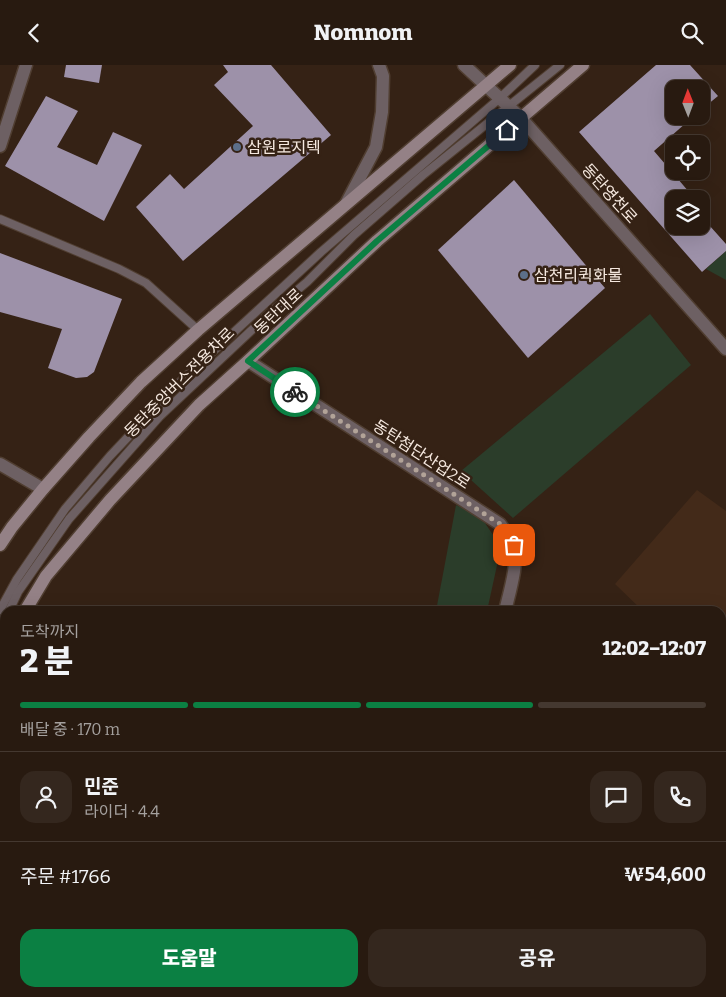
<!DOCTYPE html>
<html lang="ko">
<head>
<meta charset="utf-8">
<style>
	body { margin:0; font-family:Bitter,"Noto Sans KR",serif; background:#34271e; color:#f1f3f6; height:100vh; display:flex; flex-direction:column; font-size:19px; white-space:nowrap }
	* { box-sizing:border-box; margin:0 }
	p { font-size:16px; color:#a5a19f }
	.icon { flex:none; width:28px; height:28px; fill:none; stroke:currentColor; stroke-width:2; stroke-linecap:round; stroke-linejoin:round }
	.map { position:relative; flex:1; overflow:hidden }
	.side { position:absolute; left:0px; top:541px; width:726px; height:391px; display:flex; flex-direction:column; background:#281a10; border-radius:15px 15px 0 0; box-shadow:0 5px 20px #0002,0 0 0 1px #443830 }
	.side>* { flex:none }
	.needle { width:32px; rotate:359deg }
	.fabs { position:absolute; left:665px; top:15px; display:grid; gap:10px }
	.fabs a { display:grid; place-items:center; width:45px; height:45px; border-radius:10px; background:#281a10; box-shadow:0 5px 20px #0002,0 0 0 1px #443830; font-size:25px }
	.pin { position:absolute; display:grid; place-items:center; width:42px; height:42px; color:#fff; margin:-21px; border-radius:10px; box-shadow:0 2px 8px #0006 }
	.courier { position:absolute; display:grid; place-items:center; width:50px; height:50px; margin:-25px; border:4px solid #0b8043; border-radius:50%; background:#fff; color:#222; box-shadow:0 1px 6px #0007 }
	.overview em { font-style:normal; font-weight:800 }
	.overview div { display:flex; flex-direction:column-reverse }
	.overview { display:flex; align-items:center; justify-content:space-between; height:85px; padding:0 20px }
	h1 { font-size:32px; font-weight:800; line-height:38px }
	.bar { display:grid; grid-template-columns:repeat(4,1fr); gap:8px 5px; align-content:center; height:60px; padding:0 20px }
	.bar i { height:6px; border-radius:4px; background:#443830 }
	.bar .selected { background:#0b8043 }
	.bar p { grid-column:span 4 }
	.line { display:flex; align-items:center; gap:12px; padding:0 20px; border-top:1px solid #443830 }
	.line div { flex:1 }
	.round { display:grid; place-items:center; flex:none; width:52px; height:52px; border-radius:15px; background:#34271e }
	.action { display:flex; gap:10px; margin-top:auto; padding:10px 20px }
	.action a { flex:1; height:58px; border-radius:15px; background:#0b8043; color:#fff; font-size:20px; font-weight:800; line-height:58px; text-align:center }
	.action a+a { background:#34271e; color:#f1f3f6 }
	header { display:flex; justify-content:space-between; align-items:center; height:65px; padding:0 20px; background:#281a10; font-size:22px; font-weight:800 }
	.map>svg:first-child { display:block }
</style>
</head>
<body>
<header><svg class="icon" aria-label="back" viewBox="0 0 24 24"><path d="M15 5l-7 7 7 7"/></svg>Nomnom<svg class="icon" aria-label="search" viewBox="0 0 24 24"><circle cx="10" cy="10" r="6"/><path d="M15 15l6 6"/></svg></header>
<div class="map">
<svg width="726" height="932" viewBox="0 0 726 932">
	<rect width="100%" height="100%" fill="#352215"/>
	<polygon fill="#432a19" points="697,425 726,446 726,623 721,622 721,546 643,546 615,519"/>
	<g fill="#2b3d2a">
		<polygon points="726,186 726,215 706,204"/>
		<polygon points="650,249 691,300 513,453 461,406"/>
		<polygon points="456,440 481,452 501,482 487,546 436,546"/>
	</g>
	<g fill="#9d91a9">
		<polygon points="66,0 102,0 99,18 64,12"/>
		<polygon points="223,0 271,0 331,70 183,196 136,142 170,109 184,124 253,61 214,20 228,7"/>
		<polygon points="656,0 690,0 718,31 701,45 701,24 674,24 674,51 694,51 654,86 689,127 681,134 674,134 674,161 701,161 701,151 726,179 726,186 702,207 579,67"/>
		<polygon points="46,31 78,46 57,82 97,100 113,67 142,80 104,156 5,101"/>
		<polygon points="514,115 605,223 528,293 438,185"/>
		<polygon points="0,188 122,234 94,307 87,312 76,313 48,303 62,264 0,247"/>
	</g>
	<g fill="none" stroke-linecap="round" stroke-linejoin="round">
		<defs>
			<g id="service">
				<polyline points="0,154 119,204 146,218 198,265"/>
				<polyline points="0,545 17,514 65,444 110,391 181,316 321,187 500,33 535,0"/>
				<polyline points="9,546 18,527 69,454 160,351 271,247 307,217 354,170 423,110 560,0"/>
				<polyline points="0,563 5,553"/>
			</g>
			<g id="minor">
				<path d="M248,296L500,459C505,466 510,472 513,479C520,494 509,529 505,546"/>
				<polyline points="0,399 43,424"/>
				<polyline points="721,656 726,656"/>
				<polyline points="721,901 726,901"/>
				<polyline points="0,923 5,922"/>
				<polyline points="424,932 425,928"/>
			</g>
			<g id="tertiary">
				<polyline points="464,0 521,53 726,284"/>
				<polyline points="0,81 26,0"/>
				<polyline points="346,139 376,82 382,47 383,11 379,0"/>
			</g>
			<g id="secondary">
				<polyline points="0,480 12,462 43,424 89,372 141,317 198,265 510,0"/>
				<polyline points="25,546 46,511 110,435 199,340 248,296 377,176 583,0"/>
				<polyline points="0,603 5,590"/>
			</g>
		</defs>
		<use href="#service" stroke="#503e31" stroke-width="10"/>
		<use href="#minor" stroke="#503e31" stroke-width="15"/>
		<use href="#tertiary" stroke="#503e31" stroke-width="15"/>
		<use href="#secondary" stroke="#503e31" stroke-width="15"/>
		<use href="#service" stroke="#6d6063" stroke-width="8"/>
		<use href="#minor" stroke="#6d6063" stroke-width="12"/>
		<use href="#tertiary" stroke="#6d6063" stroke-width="12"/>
		<use href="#secondary" stroke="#948186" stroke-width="12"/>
	</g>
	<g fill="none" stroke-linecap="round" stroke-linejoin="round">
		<polyline stroke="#b2a398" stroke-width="5" stroke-dasharray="0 9" points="295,327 500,459 508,470 514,480"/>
		<polyline stroke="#0b8043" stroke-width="6" points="295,327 248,296 377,176 507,65"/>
	</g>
	<g fill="#5c6f8a" stroke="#352215" stroke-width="2">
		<circle cx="237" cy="82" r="5"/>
		<circle cx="524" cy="210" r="5"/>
	</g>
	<g text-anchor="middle" stroke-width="5" stroke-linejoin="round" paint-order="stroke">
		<g font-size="16" fill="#f5e8df" stroke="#352215" text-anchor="start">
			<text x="247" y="88">삼원로지텍</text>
			<text x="534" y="216">삼천리퀵화물</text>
		</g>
		<g font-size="16" fill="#f5e8df" stroke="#352215">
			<text transform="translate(610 128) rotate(48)" y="6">동탄영천로</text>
			<text transform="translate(278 246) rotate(-43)" y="6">동탄대로</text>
			<text transform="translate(179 317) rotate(-45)" y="6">동탄중앙버스전용차로</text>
			<text transform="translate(422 389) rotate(33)" y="6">동탄첨단산업2로</text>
		</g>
	</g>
</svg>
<div class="fabs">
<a><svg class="needle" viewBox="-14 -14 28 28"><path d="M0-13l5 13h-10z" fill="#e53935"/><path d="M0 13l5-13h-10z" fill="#a5a19f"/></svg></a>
<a><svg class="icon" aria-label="locate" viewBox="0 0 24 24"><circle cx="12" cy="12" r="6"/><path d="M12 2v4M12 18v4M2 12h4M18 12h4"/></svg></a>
<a><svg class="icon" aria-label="layers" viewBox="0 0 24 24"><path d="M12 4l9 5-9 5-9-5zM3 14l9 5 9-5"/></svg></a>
</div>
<div class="pin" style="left:514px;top:480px;background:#ea580c"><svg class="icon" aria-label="bag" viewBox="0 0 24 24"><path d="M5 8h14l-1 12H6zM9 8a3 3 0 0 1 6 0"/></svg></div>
<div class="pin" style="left:507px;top:65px;background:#1f2937"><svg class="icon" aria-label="home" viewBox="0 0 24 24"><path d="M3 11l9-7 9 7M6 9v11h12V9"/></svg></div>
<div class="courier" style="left:295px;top:327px"><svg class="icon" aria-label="bike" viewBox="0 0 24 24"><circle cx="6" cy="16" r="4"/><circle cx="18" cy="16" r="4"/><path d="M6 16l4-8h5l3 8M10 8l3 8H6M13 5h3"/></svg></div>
<section class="side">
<div class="overview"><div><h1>2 분</h1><p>도착까지</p></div><em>12:02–12:07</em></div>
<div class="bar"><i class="selected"></i><i class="selected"></i><i class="selected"></i><i></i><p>배달 중 · 170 m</p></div>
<div class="line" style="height:90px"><a class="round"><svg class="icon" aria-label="person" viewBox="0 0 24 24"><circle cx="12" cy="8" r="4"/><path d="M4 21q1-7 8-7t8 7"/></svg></a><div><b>민준</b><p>라이더 · 4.4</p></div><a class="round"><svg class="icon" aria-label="chat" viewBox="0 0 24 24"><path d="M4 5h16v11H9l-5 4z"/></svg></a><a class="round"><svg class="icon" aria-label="phone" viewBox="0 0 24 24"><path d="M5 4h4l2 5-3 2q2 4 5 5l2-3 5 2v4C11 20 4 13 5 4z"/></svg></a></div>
<div class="line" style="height:65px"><div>주문 #1766</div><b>₩54,600</b></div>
<div class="action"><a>도움말</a><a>공유</a></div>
</section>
</div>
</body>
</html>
